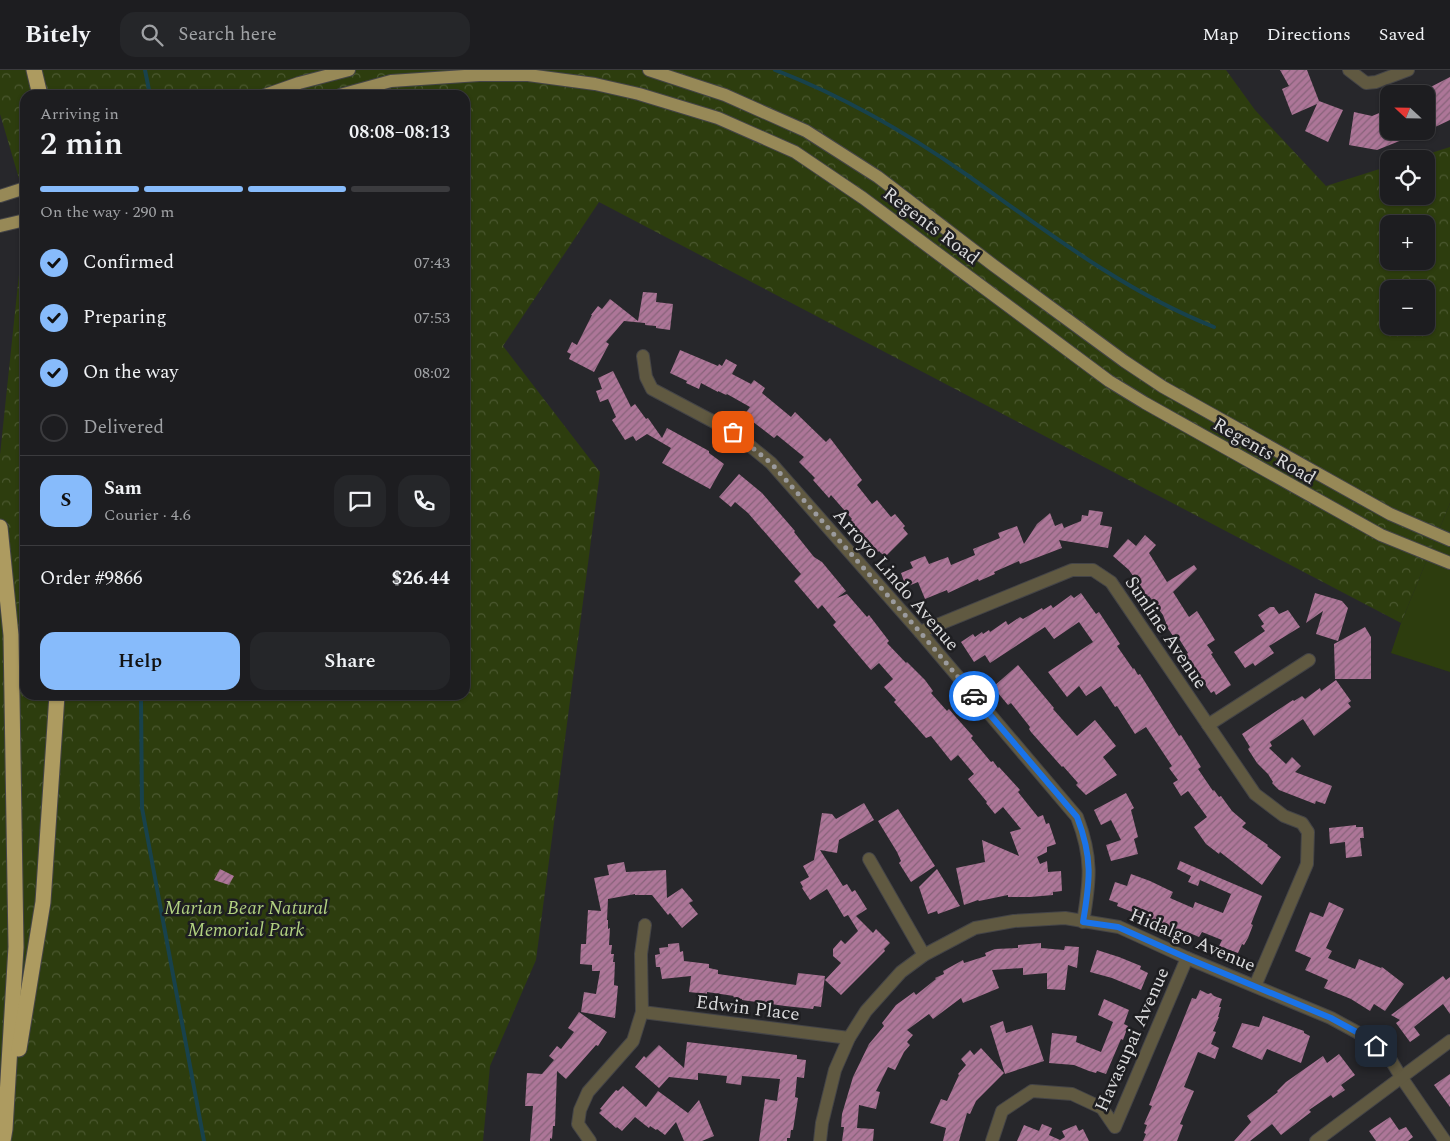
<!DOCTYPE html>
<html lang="en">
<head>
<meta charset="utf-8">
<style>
	body { margin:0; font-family:Spectral,serif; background:#252629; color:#f1f3f6; height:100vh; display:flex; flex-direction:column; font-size:19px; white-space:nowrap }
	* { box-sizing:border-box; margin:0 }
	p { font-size:16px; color:#a0a2a5 }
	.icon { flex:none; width:28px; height:28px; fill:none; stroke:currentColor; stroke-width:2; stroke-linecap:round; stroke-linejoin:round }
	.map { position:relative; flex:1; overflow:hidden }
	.drawer { position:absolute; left:20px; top:20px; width:450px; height:610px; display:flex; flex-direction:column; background:#1d1d20; border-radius:15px; box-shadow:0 1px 4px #0004,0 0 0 1px #3b3b3e }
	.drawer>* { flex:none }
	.needle { width:32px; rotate:292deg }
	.buttons { position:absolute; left:1380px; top:15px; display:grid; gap:10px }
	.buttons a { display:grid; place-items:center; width:55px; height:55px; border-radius:10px; background:#1d1d20; box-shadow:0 1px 4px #0004,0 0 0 1px #3b3b3e; font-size:25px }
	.pin { position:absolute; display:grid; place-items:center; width:42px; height:42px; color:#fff; margin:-21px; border-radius:10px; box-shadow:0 2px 8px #0006 }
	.courier { position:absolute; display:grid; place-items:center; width:50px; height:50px; margin:-25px; border:4px solid #1a73e8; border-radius:50%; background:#fff; color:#222; box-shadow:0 1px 6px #0007 }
	.headline em { font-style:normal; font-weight:600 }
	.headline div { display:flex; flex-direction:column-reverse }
	.headline { display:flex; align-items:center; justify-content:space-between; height:85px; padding:0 20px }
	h1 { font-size:32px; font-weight:600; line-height:38px }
	.bar { display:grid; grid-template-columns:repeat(4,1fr); gap:8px 5px; align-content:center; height:60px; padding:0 20px }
	.bar i { height:6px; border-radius:4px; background:#3b3b3e }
	.bar .active { background:#87bbfb }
	.bar p { grid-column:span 4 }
	.line { display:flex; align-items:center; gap:12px; padding:0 20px; border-top:1px solid #3b3b3e }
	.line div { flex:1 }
	.round { display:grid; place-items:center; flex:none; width:52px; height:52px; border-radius:15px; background:#252629 }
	ol { padding:0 20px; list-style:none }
	li { display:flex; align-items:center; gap:15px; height:55px }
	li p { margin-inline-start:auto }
	li .icon { padding:5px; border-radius:50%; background:#87bbfb; color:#111; stroke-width:4 }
	li:last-child { color:#a0a2a5 }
	li i { width:28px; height:28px; border:2px solid #3b3b3e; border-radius:50% }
	.cta { display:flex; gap:10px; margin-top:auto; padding:10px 20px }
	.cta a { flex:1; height:58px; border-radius:15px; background:#87bbfb; color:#111; font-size:20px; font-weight:600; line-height:58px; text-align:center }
	.cta a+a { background:#252629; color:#f1f3f6 }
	header { display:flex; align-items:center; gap:30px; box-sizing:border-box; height:70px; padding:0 25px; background:#1d1d20; border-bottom:1px solid #3b3b3e }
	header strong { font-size:24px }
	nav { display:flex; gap:28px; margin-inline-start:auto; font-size:18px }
	.search { width:350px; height:45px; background:#252629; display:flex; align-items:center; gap:12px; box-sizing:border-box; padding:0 18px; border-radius:15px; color:#a0a2a5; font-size:19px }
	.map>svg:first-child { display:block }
</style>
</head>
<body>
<header>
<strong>Bitely</strong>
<div class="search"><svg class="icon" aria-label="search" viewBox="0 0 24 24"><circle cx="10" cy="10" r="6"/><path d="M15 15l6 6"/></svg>Search here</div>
<nav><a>Map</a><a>Directions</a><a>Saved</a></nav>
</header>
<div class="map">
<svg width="1450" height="1071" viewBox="0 0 1450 1071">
	<defs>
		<pattern id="park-crowns" width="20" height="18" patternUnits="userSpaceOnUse" patternTransform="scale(1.25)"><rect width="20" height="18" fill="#2d3d0e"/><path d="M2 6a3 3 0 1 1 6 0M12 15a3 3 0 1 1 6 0" fill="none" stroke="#4b5830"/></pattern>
		<pattern id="building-hatch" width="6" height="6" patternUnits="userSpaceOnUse" patternTransform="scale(1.25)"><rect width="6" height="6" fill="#ad7698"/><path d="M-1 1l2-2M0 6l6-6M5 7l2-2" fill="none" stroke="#87637a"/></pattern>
	</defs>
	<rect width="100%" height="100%" fill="#27272b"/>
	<polygon fill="#2d3d0e" points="1450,433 1450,602 1391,583 1401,553"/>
	<path fill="url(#park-crowns)" fill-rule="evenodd" d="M0,0H1226L1255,40L1326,116L1389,96V126H1426V89H1412L1450,77V433L1401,553L599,132L503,276L600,402L536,890L490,996L483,1071H0V385L25,147V625H465V25H25V129L0,44ZM1389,154H1426V191H1389ZM1389,219H1426V256H1389Z"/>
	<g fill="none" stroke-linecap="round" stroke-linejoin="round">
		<g stroke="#18424c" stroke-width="4">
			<polyline points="145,0 150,25"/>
			<path d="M775,0C843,26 907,63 967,105C1046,161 1123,221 1214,257"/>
			<polyline points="141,625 142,738 204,1071"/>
		</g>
	</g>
	<g fill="url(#building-hatch)">
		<polygon points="1280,0 1307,0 1319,31 1343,40 1328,72 1305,61 1317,34 1292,45 1282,19 1289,16"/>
		<polygon points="1450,7 1450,50 1433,58 1426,42 1427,24 1417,24"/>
		<polygon points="1389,39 1389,61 1422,62 1377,80 1349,75 1354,42 1372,46"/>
		<polygon points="643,222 657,223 656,232 673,234 670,260 656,258 656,256 645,255 645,253 624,251 606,272 609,274 594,302 569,289 571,284 567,282 572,272 577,275 592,245 591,245 598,236 602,239 610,229 638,251"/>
		<polygon points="680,280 718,296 719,294 722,296 726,289 737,295 732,304 751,314 754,310 765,318 762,323 791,347 795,342 826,372 830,368 862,410 857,415 872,434 877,430 891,447 895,444 905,456 903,458 908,464 885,487 879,481 878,482 853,454 850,451 852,449 831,425 829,428 813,410 815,408 799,392 804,387 777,365 774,368 744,345 750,337 727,324 726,325 718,321 718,322 701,313 699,319 686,313 687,311 670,303"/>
		<polygon points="613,301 631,337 635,334 646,349 648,348 662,368 667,358 709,381 709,383 724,394 710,419 662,393 671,378 647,364 636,371 633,366 625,370 612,350 616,347 608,329 600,332 596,321 602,319 598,308"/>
		<polygon points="739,404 762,423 795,461 794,462 814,487 822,492 846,521 837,528 847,524 867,547 869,545 889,571 887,573 906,593 907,592 925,610 933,621 931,623 947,641 949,639 955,646 970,663 973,666 971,668 991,692 993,691 998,698 999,697 1020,720 1018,722 1038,747 1043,745 1046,754 1049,753 1056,774 1047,777 1047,782 1037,787 1040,794 1047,791 1048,802 1061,801 1062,821 1053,822 1053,825 1030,827 1008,827 1008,825 979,831 978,830 964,835 956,798 985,792 982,770 1019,786 1010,762 1021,759 1003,737 995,744 986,733 987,732 968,709 974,704 958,685 951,691 931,666 926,668 894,632 896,630 884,617 893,609 879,593 871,600 833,555 836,552 822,535 818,539 794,511 801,504 748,443 735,432 731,437 719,427"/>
		<polygon points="1089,440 1103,442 1100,455 1112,457 1108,478 1059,470 1062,478 1020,494 1019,491 994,502 995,504 979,511 978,509 948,523 947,520 925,529 918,512 906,517 901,503 913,498 910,492 925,486 929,494 948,487 951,495 975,485 973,479 1000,468 998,463 1017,456 1024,474 1037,454 1050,443 1055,456 1062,453 1064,458 1081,451 1082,445 1088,446"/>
		<polygon points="1145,465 1156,475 1149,483 1167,512 1194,495 1197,499 1173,522 1189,547 1197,541 1215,570 1207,575 1213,583 1211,584 1231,615 1216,625 1214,621 1211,623 1193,597 1185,585 1188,583 1176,564 1173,566 1165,554 1166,553 1163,545 1149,526 1147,527 1129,500 1113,486 1128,469 1136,476"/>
		<polygon points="1081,523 1096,544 1099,542 1120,574 1117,576 1133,599 1134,598 1138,605 1140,604 1179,666 1181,665 1201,697 1198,699 1213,721 1214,720 1219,727 1221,726 1232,741 1246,753 1242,757 1268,775 1267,776 1281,787 1262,815 1220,782 1219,784 1206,774 1194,757 1207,747 1188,721 1181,726 1173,713 1178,710 1169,698 1172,696 1146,657 1135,664 1117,636 1115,637 1101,616 1086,626 1079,616 1067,627 1048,602 1093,572 1079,552 1054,569 1045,557 990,593 985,585 974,592 961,572 973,564 975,567 982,562 983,564 989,560 990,562 1006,551 1008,555 1020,547 1023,549 1042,538 1043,540 1051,535 1053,538 1071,525 1074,528"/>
		<polygon points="1315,523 1342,531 1348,538 1338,571 1316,564 1323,541 1306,553"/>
		<polygon points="1270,537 1274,537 1279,544 1288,540 1300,557 1269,576 1274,583 1255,596 1253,593 1245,598 1234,582 1265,561 1261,556 1264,554 1258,545"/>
		<polygon points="1365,557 1371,567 1371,609 1335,609 1334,574"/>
		<polygon points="1018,595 1054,638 1053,639 1077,666 1095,650 1116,676 1103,687 1117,705 1086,725 1076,715 1078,713 1063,696 1062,697 1031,662 1029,659 1030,657 1011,633 1008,635 993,617"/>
		<polygon points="1336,610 1351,631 1348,633 1351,637 1314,666 1303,649 1270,672 1272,676 1269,678 1286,694 1292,687 1301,696 1295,702 1332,716 1325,734 1316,731 1315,734 1279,720 1272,713 1273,712 1268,704 1257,693 1248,679 1250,677 1242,664 1293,630 1294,631 1302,626 1305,629 1320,618 1321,621"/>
		<polygon points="1126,723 1134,738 1131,740 1138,767 1134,769 1138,784 1111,791 1106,775 1121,770 1111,750 1101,755 1094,740"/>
		<polygon points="864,733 874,750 839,770 837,783 820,780 843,816 847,814 852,822 855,820 867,839 856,846 873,863 876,859 890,873 884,879 885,881 841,925 825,910 841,893 833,886 833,879 841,870 845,874 858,861 848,845 844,847 827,819 810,830 802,818 803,817 800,812 809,807 803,796 814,790 822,743 832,744 836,749"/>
		<polygon points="898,739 935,796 911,812 899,793 901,791 897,782 878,751"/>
		<polygon points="1356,755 1356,757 1363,757 1364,768 1360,768 1362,786 1346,788 1345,772 1330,774 1329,758"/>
		<polygon points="1180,791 1262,826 1251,854 1253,855 1248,868 1244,875 1242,874 1238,883 1219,876 1222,870 1202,862 1199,867 1185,861 1185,863 1117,836 1118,833 1109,830 1115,812 1127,816 1131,804 1150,811 1173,822 1170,828 1193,838 1195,832 1223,843 1231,824 1200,810 1198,816 1188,812 1191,806 1177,799"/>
		<polygon points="624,792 626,802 666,800 667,828 682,818 693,831 689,833 698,844 682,858 670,843 668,845 652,825 635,825 635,824 608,829 607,850 608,850 608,859 610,858 609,875 612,875 611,884 614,884 613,892 615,892 614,915 618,916 615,948 581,942 584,922 596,924 600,901 592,901 592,895 580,894 581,874 586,874 588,840 601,841 594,808 609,805 607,795"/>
		<polygon points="220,799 234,806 229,815 214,810"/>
		<polygon points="937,799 960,836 938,844 937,841 928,844 919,817"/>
		<polygon points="1329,832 1344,839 1326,878 1332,881 1328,888 1355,899 1359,889 1381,898 1382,897 1404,914 1385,941 1374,934 1370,941 1351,929 1324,918 1328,910 1305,900 1311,888 1295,881 1310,842 1323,847"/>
		<polygon points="679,873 680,882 683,881 684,891 709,894 709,898 718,900 718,904 796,915 798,903 825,906 821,937 814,936 813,939 785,936 742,930 742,929 733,927 734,926 707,922 707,924 689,922 691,906 662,909 660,897 656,897 655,885 660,884 659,878 668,877 668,874"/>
		<polygon points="1041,873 1041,878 1064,880 1065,876 1079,877 1077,898 1068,895 1065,920 1047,919 1047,903 1023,905 1023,898 992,900 999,918 963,933 961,928 933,949 929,944 907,960 913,965 907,972 910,975 904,982 895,1000 888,997 876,1021 880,1022 876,1039 859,1035 857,1058 874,1059 873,1071 842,1071 844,1057 841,1057 842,1044 853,1007 869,974 884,956 882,953 896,935 914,922 916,925 936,909 935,908 944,904 943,901 963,890 964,893 986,886 985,883 995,879 1018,878 1018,875"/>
		<polygon points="1097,880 1119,887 1141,896 1140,899 1148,903 1141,920 1112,908 1090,902"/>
		<polygon points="1443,906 1446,910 1450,907 1450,944 1443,934 1414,957 1420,965 1410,972 1396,953 1400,950 1391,945"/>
		<polygon points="1200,920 1208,924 1211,923 1214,926 1222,929 1219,937 1221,937 1218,947 1219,947 1213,961 1216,962 1211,974 1219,978 1215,989 1198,982 1184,1017 1194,1021 1180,1054 1183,1055 1177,1071 1143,1071 1146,1064 1144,1063 1147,1055 1144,1054 1152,1036 1149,1035 1192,928 1196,929"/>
		<polygon points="1104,929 1129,940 1124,954 1128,956 1123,970 1121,969 1106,1004 1097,1001 1096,1003 1089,1001 1074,995 1049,993 1052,963 1077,966 1076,972 1101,982 1113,952 1098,945"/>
		<polygon points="579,942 607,962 598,976 596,975 566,1009 557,1001 555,1056 553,1056 552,1069 550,1068 550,1071 530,1071 533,1036 525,1036 527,1003 542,1004 554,990 549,986 557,976 561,979 574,962 568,958"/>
		<polygon points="1263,946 1304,961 1304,963 1310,966 1301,993 1267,979 1262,990 1232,977 1242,953 1259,957"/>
		<polygon points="1003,951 1006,963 1032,955 1044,991 1005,1004 990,956"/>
		<polygon points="687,972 797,985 797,989 806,990 804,1008 797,1007 795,1027 798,1028 793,1060 791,1060 790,1068 787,1068 787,1071 759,1071 765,1029 777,1031 780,1009 742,1006 741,1015 726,1013 727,1006 698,1003 698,1010 669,1007 659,1018 635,997 644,986 646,988 659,975 684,998"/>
		<polygon points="981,978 1004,1003 976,1031 970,1044 967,1043 959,1071 943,1071 946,1058 930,1053 941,1029 947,1031 959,1005 958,1004 966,995 961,989 970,980 974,985"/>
		<polygon points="1339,984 1355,1005 1341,1015 1345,1020 1333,1028 1331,1025 1309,1040 1311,1042 1281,1065 1272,1054 1250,1071 1234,1071 1251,1052 1247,1046 1278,1022 1277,1021 1286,1012 1323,986 1327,993"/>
		<polygon points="1450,1004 1450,1037 1434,1015"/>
		<polygon points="623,1016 646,1037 658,1021 688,1043 699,1030 714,1066 702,1071 684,1071 676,1052 665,1065 657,1059 656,1060 650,1056 649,1058 645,1055 635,1047 622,1061 617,1057 616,1058 599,1043 602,1040 600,1039 609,1028 616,1020 618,1021"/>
		<polygon points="1390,1047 1399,1060 1406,1057 1413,1067 1408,1071 1376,1071 1369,1061"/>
		<polygon points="1042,1054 1052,1058 1049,1065 1060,1070 1065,1067 1062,1061 1076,1055 1079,1061 1083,1059 1089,1071 1017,1071 1024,1055 1039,1061"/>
	</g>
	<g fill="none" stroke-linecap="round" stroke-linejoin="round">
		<defs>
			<g id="minor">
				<polyline points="1349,0 1366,13 1376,12 1408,0"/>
				<path d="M643,286L646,307L652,319L733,362L771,393L920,562L1077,747C1093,788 1090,811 1083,852"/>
				<polyline points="920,562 1072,500 1093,500 1111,512 1255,724 1284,746 1302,753 1308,762 1307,794 1255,916"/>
				<polyline points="1208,655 1309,590"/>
				<polyline points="869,789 924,885"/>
				<polyline points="642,942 849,968"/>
				<polyline points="590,1071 578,1054 580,1040 588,1022 633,971 642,942 641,884 645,855"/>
				<polyline points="820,1071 822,1053 835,1000 849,968 866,941 901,902 924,885 975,858 1014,851 1065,848 1119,857 1187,888 1331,948 1364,966 1389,987 1401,1007 1445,1071"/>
				<polyline points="992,1071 1002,1041 1032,1021 1072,1024 1102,1038 1115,1057 1187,888"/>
				<polyline points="1316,1071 1450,971"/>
			</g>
			<g id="major">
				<polyline points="649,0 725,25 806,61 878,107 993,195 1124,291 1163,317 1390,444 1450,470"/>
				<polyline points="265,25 299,13 349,0"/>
				<polyline points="340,25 391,11 479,5 528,5 595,14 639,24 718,48 795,82 863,128 1109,311 1145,333 1381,465 1450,493"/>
				<polyline points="0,126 25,118"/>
				<polyline points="0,156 25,150"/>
			</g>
			<g id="highway">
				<polyline points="34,0 40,25"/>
				<polyline points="0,457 11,565 16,877 5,1059 3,1071"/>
				<polyline points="19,979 43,832 57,625"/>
			</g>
		</defs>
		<use href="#minor" stroke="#444447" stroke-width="14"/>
		<use href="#major" stroke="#444447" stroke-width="14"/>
		<use href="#highway" stroke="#444447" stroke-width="17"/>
		<use href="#minor" stroke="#605941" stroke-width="12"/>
		<use href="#major" stroke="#978957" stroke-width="12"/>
		<use href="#highway" stroke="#ad9b60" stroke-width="15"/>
	</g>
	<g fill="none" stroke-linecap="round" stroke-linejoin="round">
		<polyline stroke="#9b9b9e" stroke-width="5" stroke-dasharray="0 9" points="733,362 771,393 920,562 974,626"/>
		<path stroke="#1a73e8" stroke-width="6" d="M974,626L1077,747C1093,788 1090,811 1083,852L1118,857L1187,888L1331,948L1364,966L1376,976"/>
	</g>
	<g text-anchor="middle" stroke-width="5" stroke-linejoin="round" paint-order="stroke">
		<g font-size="19" fill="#dadadc" stroke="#1e1e21">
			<text transform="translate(932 155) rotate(37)" y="7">Regents Road</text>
			<text transform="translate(1265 380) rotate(30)" y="7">Regents Road</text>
			<text transform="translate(897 509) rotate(49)" y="7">Arroyo Lindo Avenue</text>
			<text transform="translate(1167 562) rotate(56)" y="7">Sunline Avenue</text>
			<text transform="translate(1193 869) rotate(23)" y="7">Hidalgo Avenue</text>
			<text transform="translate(748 937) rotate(7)" y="7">Edwin Place</text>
			<text transform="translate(1131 969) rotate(-66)" y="7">Havasupai Avenue</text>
		</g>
		<g font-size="19" font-style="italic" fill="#b1d180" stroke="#1e1e21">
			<text x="246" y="844">Marian Bear Natural<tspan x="246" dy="22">Memorial Park</tspan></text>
		</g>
	</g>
</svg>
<div class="buttons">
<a><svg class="needle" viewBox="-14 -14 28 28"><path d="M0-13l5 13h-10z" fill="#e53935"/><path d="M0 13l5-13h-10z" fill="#a0a2a5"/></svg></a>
<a><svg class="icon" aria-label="locate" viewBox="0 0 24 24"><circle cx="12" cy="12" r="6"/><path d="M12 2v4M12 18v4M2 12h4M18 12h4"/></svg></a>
<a>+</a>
<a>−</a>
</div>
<div class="pin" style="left:733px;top:362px;background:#ea580c"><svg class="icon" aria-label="bag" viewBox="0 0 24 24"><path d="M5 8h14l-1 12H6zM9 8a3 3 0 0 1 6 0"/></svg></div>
<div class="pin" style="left:1376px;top:976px;background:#1f2937"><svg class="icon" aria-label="home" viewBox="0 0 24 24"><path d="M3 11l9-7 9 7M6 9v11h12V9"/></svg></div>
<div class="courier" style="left:974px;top:626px"><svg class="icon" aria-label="car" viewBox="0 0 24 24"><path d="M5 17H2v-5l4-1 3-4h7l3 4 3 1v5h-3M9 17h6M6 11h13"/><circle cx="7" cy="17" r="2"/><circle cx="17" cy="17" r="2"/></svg></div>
<section class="drawer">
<div class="headline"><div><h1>2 min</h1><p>Arriving in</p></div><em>08:08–08:13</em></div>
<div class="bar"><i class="active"></i><i class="active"></i><i class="active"></i><i></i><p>On the way · 290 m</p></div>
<ol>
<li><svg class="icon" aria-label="check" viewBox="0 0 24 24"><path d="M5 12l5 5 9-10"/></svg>Confirmed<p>07:43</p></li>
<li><svg class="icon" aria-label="check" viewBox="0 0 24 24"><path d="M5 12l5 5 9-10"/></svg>Preparing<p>07:53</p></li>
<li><svg class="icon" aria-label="check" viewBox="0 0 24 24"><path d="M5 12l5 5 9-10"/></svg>On the way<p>08:02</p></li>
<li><i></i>Delivered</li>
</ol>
<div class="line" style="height:90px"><b class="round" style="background:#87bbfb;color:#111">S</b><div><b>Sam</b><p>Courier · 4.6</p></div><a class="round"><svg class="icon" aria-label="chat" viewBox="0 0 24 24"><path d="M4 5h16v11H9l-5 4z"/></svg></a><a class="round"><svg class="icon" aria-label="phone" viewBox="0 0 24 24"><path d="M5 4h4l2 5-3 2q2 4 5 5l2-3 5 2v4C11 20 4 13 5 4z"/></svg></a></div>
<div class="line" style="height:65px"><div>Order #9866</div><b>$26.44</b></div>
<div class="cta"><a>Help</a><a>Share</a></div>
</section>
</div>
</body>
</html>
